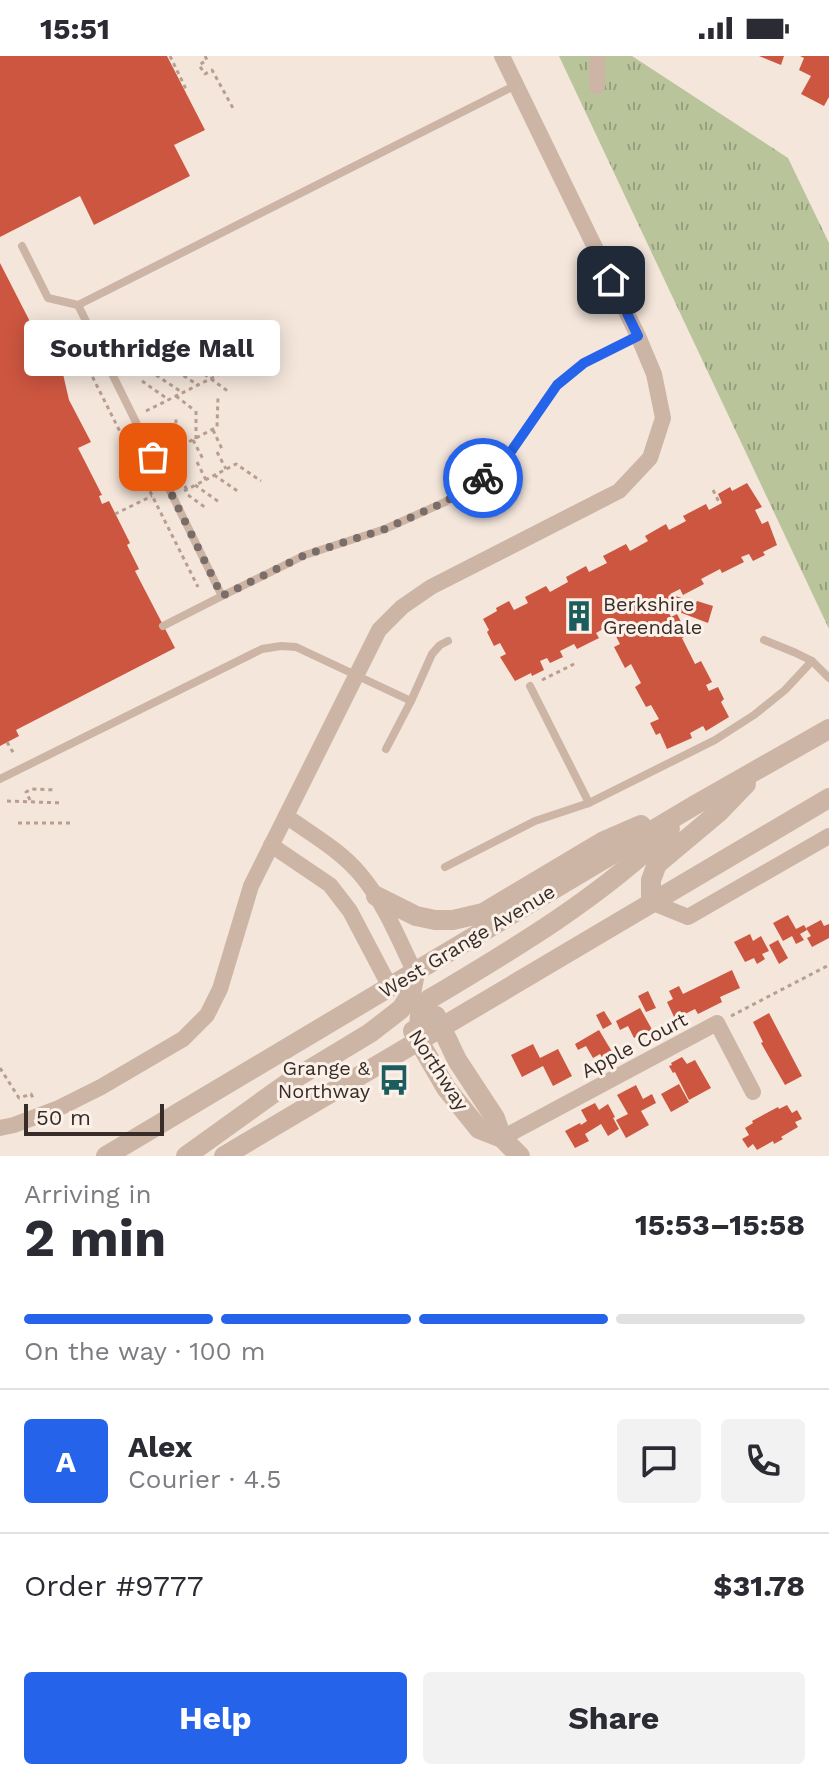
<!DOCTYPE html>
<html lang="en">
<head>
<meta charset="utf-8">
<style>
	body { margin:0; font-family:"Work Sans",sans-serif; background:#f2f2f3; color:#2b2b33; height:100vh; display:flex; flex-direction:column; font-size:30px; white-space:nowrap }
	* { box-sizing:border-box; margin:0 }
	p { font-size:26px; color:#7c7c81 }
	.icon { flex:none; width:44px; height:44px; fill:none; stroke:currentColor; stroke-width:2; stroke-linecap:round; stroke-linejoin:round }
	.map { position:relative; height:1100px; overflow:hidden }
	.panel { display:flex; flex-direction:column; background:#fff; flex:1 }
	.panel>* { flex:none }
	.scale { position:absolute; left:24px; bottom:20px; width:140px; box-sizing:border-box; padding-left:8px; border:4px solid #382c28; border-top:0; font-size:22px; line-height:28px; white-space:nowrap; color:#382c28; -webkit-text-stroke:6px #fbf1e8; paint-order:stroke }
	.pin { position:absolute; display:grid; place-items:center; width:68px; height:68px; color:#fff; margin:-34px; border-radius:16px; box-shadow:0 4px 12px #0006 }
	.courier { position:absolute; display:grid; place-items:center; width:80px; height:80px; margin:-40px; border:6px solid #2563eb; border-radius:50%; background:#fff; color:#222; box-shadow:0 2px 10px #0007 }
	.bubble { position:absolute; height:56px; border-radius:8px; background:#fff; box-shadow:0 4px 20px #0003; font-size:26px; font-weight:700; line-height:56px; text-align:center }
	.summary em { font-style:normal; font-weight:700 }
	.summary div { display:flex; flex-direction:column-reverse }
	.summary { display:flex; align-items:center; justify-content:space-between; height:136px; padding:0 24px }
	h1 { font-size:52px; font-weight:700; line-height:60px }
	.bar { display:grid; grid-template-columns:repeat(4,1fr); gap:12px 8px; align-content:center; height:96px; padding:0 24px }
	.bar i { height:10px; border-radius:6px; background:#e1e1e2 }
	.bar .active { background:#2563eb }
	.bar p { grid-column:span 4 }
	.line { display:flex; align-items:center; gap:20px; padding:0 24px; border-top:2px solid #e1e1e2 }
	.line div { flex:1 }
	.round { display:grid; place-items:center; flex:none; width:84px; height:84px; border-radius:8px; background:#f2f2f3 }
	.action { display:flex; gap:16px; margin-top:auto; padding:16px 24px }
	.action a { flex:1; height:92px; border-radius:8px; background:#2563eb; color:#fff; font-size:32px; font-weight:700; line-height:92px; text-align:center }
	.action a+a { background:#f2f2f3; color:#2b2b33 }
	.status { display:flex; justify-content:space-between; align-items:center; height:56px; padding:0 40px; background:#fff; direction:ltr }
	.status svg { height:22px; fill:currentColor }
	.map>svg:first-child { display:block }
</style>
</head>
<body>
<div class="status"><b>15:51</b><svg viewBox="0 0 49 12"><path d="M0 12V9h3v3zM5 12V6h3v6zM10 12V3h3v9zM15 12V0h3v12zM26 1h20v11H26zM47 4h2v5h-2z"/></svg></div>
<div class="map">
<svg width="829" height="1100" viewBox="0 0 829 1100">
	<defs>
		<pattern id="park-tufts" width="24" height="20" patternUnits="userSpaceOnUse" patternTransform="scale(2)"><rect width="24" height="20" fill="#b9c49a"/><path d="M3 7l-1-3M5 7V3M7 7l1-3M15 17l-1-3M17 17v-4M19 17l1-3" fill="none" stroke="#979f7e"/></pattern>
	</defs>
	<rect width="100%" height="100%" fill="#f4e6db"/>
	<polygon fill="url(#park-tufts)" points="559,0 632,0 788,102 829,187 829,573"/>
	<g fill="#cd5640">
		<polygon points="0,0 167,0 205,74 174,89 190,120 94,169 80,140 0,181"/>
		<polygon points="759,0 784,0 781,9"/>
		<polygon points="800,0 829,0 829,41 824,50 801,38 811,20 799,14 804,2"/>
		<polygon points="0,207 44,293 51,299 63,318 69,344 91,386 78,392 102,439 99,440 102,448 109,445 130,487 127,489 139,513 135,515 175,592 16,674 19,680 0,690"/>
		<polygon points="747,427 762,451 755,454 762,468 768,465 777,489 763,496 765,499 753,505 749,498 741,501 744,506 722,517 720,513 701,523 704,528 683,539 680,533 670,538 696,547 697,545 713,550 708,567 666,551 671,561 677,558 688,579 682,582 695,608 701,605 712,626 706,629 709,635 718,631 724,643 721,646 729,661 706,675 703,670 690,677 692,682 667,693 660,677 656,679 650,667 659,663 651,649 646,651 635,631 641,627 631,608 625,612 614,591 620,588 610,569 596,577 599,582 577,593 574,588 560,595 563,601 550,607 547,602 540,605 544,614 532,620 531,617 515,625 500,601 506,598 500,587 494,590 487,576 489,574 483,563 497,555 496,552 509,545 514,554 528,547 525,541 546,530 550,536 568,526 566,521 586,510 589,516 607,507 603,500 626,488 630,495 648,485 645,480 666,468 669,474 686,465 683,460 706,448 709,454 722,447 718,438 730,431 732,435"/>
		<polygon points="788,859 796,873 804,869 807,874 800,878 804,884 796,888 792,880 783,885 773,867"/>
		<polygon points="821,864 824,870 829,868 829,882 812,891 807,882 811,880 806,872"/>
		<polygon points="750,878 753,885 761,880 769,895 762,898 765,903 757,908 754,902 745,906 734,886"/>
		<polygon points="778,884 788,902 779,908 769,889"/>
		<polygon points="732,914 740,932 720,941 722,946 698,958 695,953 675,963 667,946 673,943 669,935 679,930 683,938"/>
		<polygon points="648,935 656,952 646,956 638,940"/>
		<polygon points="640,952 654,977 644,982 642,978 634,982 628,970 620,974 616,965"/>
		<polygon points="604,955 612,968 603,973 596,959"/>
		<polygon points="769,957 802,1020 785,1029 761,987 763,986 753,966"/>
		<polygon points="599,974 614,999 604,1005 600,998 593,1002 586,990 578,994 575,988"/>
		<polygon points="533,988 540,1002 558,993 572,1020 553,1030 543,1010 522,1021 511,999"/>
		<polygon points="682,1001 687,1008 695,1004 711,1032 689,1044 675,1016 673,1017 669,1010 672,1009 671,1007"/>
		<polygon points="679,1028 689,1046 671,1056 661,1038"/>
		<polygon points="636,1029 643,1043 652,1038 656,1047 641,1055 649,1069 626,1082 616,1064 628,1058 617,1039"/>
		<polygon points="595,1047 599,1054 608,1048 615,1061 613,1062 619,1073 608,1080 601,1068 585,1078 589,1085 575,1092 565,1075 580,1067 581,1069 587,1065 581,1054"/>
		<polygon points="787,1049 792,1057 797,1054 802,1063 795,1066 798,1071 781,1081 783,1083 774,1088 773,1085 757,1094 753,1088 748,1092 742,1083 749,1079 745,1072 753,1067 752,1065 778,1051 779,1053"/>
	</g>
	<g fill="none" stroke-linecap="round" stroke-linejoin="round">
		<g stroke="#b89e90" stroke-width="3" stroke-dasharray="4 4" stroke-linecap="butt">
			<polyline points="170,0 185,31 183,32"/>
			<polyline points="205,0 207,4 199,9 205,18 212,14 234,54"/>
			<polyline points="55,270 65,278 83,302 198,531"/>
			<polyline points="228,282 256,300"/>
			<polyline points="213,289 241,308"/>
			<polyline points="199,297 226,315"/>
			<polyline points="185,304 229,336"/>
			<polyline points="170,311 198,329"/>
			<polyline points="60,313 82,302"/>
			<polyline points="156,319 183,337"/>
			<polyline points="142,325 169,344"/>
			<polyline points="176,340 194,354"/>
			<polyline points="146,355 256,300"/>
			<polyline points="213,374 222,393"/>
			<polyline points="196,383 196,352"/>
			<polyline points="193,384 203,403"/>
			<polyline points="175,393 217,371 218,341"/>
			<polyline points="217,396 226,413"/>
			<polyline points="171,405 175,403 176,363"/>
			<polyline points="197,406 206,424"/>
			<polyline points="177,416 187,434"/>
			<polyline points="214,419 239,436"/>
			<polyline points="195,429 219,446"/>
			<polyline points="713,434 720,448"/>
			<polyline points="184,435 236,408 261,425"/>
			<polyline points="188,439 206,452"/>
			<polyline points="115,458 152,440"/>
			<polyline points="542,624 574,608"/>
			<polyline points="7,686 14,698"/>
			<polyline points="30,744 26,736 32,733 56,734"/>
			<polyline points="7,745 63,747"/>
			<polyline points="18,767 73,767"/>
			<polyline points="731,960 829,909"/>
			<polyline points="0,1012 19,1042 31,1038 33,1042"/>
		</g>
		<g stroke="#cdb5a6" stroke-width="8">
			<polyline points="22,190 48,242 78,249 222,540 305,499 385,473 445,446 480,424 510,397 557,329 584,307 638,280"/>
			<polyline points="78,249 516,29"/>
			<polyline points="163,570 222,540"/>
			<polyline points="764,584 796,597 812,605"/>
			<polyline points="530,630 589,747"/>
			<polyline points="386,693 411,645 432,598 440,589 448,585"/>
			<polyline points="0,723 262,593 281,590 296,591 411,645"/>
			<polyline points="445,811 535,765 589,747 715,684 754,659 785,634 812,605 829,622"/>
		</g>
		<g stroke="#cdb5a6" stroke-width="16">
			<polyline points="597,30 597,0"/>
			<path d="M286,760C311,778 340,794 360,818C384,846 399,884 415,917"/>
			<polyline points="271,789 330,829 350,855 390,931"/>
			<polyline points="651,846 688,861 829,780"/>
			<polyline points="0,1072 14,1069 59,1052 101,1031 183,983 207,959 220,933 251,830 379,574 402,551 431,531 619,435 650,402 663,362 654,318 638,280 502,0"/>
			<polyline points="502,1082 717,967 753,1036"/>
		</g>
		<g stroke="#cdb5a6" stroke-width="20">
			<polyline points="376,840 416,860 435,864 453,864 483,857 602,786 641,769"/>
			<polyline points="651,846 651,824 657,808 719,756 746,728"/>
			<polyline points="436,960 457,1004 495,1062 502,1082"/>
			<polyline points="413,975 446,1032 479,1073 502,1082 520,1100"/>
			<path d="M418,984L420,959L428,944C512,894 600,842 670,773"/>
			<polyline points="106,1100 695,749 829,673"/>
			<polyline points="186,1100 289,1026 370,977 401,953 411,938 415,917"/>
			<polyline points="224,1100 829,742"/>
		</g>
	</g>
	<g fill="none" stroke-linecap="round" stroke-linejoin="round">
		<polyline stroke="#7a6d67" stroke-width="8" stroke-dasharray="0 14.4" points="153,401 222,540 305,499 385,473 445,446 483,422"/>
		<polyline stroke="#2563eb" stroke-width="10" points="483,422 510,397 557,329 584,307 638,280 611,224"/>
	</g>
	<defs>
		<symbol id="building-bare" viewBox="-9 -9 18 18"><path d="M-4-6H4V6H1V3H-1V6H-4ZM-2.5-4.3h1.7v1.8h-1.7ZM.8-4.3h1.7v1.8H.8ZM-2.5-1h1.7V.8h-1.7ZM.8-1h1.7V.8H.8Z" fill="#1a5d5c" stroke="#fbf1e8" stroke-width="2.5" paint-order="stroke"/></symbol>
		<symbol id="bus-bare" viewBox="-9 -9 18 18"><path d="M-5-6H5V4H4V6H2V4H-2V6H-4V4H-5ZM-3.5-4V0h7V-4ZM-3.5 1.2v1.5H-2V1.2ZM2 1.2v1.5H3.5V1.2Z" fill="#1a5d5c" stroke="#fbf1e8" stroke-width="2.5" paint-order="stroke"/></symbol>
	</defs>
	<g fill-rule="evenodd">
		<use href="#building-bare" x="557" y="538" width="44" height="44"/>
		<use href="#bus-bare" x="372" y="1002" width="44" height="44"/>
	</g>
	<g text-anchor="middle" stroke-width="6" stroke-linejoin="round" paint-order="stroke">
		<g font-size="20" fill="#382c28" stroke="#fbf1e8" text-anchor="start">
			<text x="603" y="555">Berkshire<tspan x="603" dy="23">Greendale</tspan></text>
			<text x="370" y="1019" text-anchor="end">Grange &amp;<tspan x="370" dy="23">Northway</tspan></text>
		</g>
		<g font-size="20" fill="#382c28" stroke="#fbf1e8">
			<text transform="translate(467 885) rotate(-31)" y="7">West Grange Avenue</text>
			<text transform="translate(634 989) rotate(-28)" y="7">Apple Court</text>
			<text transform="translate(439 1014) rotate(57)" y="7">Northway</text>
		</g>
	</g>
</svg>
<div class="scale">50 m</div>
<div class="pin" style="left:153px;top:401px;background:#ea580c"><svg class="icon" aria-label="bag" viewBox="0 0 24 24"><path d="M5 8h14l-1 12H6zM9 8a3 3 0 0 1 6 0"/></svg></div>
<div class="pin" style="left:611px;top:224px;background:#1f2937"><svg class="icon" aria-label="home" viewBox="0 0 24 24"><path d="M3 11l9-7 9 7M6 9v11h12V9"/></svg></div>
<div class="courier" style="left:483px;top:422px"><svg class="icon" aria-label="bike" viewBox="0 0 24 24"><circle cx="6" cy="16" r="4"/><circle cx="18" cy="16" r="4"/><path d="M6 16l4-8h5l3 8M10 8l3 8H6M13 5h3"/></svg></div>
<div class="bubble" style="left:24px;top:264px;width:256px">Southridge Mall</div>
</div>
<section class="panel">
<div class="summary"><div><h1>2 min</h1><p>Arriving in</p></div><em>15:53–15:58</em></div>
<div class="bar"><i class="active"></i><i class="active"></i><i class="active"></i><i></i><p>On the way · 100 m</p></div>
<div class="line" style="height:144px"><b class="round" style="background:#2563eb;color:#fff">A</b><div><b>Alex</b><p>Courier · 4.5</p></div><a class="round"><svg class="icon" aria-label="chat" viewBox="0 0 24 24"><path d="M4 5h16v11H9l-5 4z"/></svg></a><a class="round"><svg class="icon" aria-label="phone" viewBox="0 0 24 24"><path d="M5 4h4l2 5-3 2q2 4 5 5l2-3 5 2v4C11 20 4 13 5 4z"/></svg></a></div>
<div class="line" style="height:104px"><div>Order #9777</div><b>$31.78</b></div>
<div class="action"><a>Help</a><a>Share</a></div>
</section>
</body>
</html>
